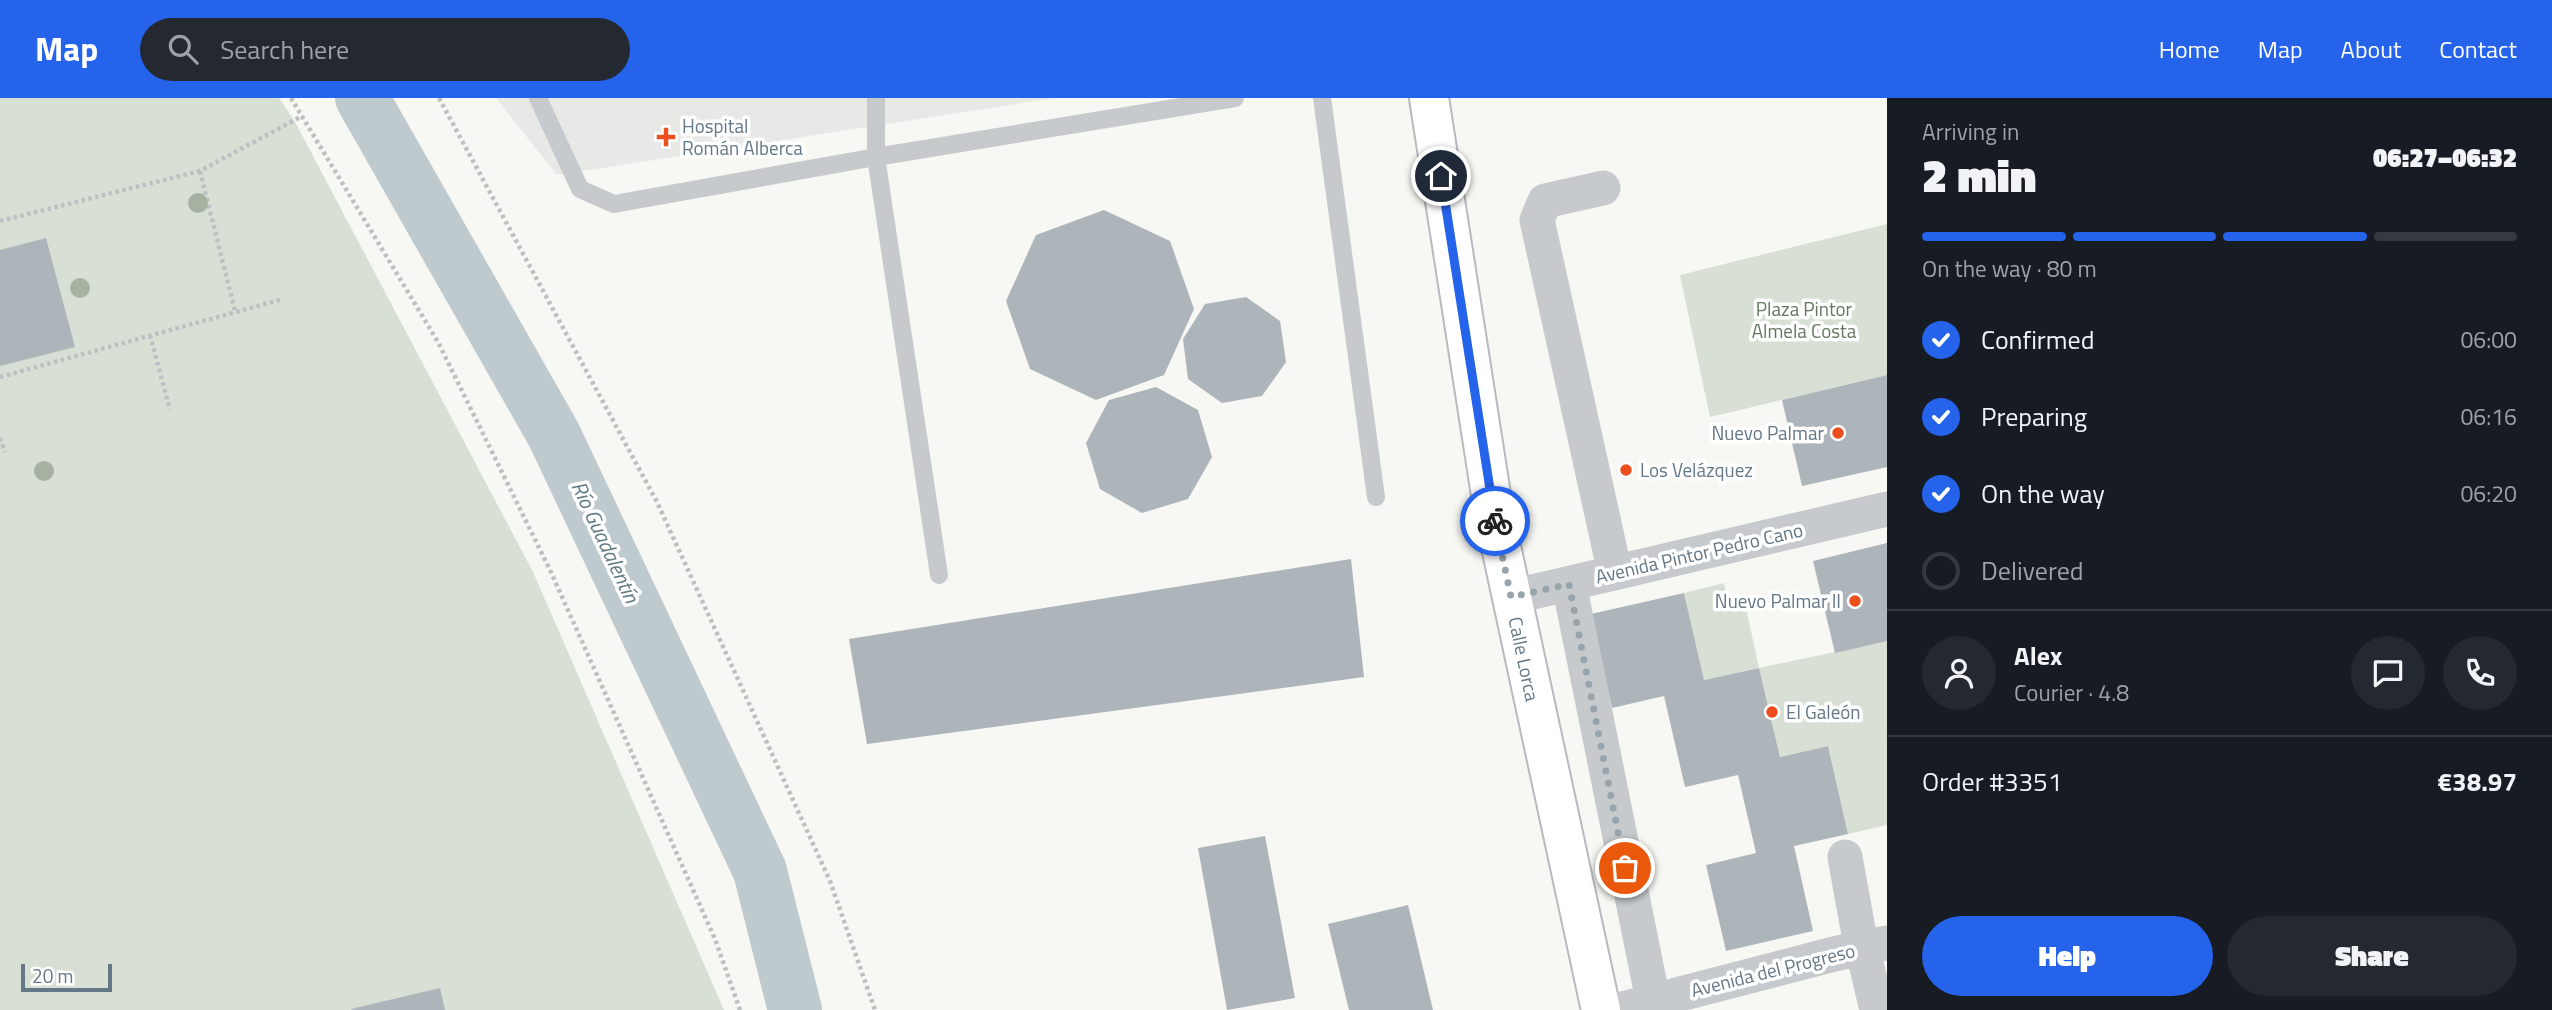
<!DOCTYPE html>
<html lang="en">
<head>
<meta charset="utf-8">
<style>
	body { margin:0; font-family:"Titillium Web",sans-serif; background:#242831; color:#f1f3f6; height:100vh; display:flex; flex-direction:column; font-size:26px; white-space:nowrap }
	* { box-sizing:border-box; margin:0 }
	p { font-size:23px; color:#9ea1a6 }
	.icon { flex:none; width:38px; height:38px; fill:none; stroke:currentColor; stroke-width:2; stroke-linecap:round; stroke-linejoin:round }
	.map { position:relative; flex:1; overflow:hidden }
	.details { display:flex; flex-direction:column; background:#171b24; width:665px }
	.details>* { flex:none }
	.scale { position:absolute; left:21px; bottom:18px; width:91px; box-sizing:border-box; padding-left:7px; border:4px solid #647786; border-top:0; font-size:19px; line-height:24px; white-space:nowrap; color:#647786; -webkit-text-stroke:5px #fff; paint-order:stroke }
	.pin { position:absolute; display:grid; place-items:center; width:60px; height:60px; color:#fff; margin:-30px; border:4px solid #fff; border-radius:50%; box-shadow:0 2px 7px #0007 }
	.courier { position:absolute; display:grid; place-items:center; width:70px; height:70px; margin:-35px; border:5px solid #2563eb; border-radius:50%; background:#fff; color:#222; box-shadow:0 2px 9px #0007 }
	.head em { font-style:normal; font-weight:800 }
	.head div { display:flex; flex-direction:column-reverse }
	.head { display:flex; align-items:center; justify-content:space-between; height:119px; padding:0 35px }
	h1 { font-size:46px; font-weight:800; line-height:52px }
	.bar { display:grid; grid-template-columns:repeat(4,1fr); gap:10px 7px; align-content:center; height:84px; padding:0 35px }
	.bar i { height:9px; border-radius:5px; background:#363941 }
	.bar .on { background:#2563eb }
	.bar p { grid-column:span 4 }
	.line { display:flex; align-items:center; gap:18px; padding:0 35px; border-top:2px solid #363941 }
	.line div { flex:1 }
	.round { display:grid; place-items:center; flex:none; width:74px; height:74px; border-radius:37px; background:#242831 }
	ol { padding:0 35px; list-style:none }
	li { display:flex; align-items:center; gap:21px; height:77px }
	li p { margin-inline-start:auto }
	li .icon { padding:7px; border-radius:50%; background:#2563eb; color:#fff; stroke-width:4 }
	li:last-child { color:#9ea1a6 }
	li i { width:38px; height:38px; border:4px solid #363941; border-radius:50% }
	.cta { display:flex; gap:14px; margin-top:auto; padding:14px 35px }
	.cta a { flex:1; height:80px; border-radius:42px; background:#2563eb; color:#fff; font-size:28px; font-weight:800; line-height:80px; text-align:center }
	.cta a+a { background:#242831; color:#f1f3f6 }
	header { display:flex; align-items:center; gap:42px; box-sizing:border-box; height:98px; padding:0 35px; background:#2563eb; color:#fff }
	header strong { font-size:33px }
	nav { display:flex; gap:38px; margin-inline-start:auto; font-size:24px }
	.search { width:490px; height:63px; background:#242831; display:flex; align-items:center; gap:18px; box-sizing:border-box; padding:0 24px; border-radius:38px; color:#9ea1a6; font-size:26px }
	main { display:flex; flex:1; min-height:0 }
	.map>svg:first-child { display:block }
</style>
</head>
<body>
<header>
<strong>Map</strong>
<div class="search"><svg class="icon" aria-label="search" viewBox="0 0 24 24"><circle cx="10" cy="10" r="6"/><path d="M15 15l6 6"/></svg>Search here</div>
<nav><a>Home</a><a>Map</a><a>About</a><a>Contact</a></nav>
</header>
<main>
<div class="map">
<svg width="1887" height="912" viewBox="0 0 1887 912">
	<rect width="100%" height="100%" fill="#f7f7f3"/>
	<polygon fill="#e8e9e7" points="496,0 1055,0 557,77"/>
	<g fill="#d8dfd4">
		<polygon points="0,0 279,0 294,22 533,474 724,912 0,912"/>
		<polygon points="1887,126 1887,277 1710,319 1680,177"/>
		<polygon points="1724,485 1730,513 1746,510 1759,570 1887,543 1887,727 1848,736 1828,648 1780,659 1759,570 1704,582 1684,495"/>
	</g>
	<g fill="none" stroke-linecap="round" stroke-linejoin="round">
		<polyline stroke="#bfcacf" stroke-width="54" points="362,0 554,337 760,773 795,912"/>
	</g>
	<g fill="#adb5bb">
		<polygon points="1104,112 1170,143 1194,211 1164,277 1096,302 1030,271 1006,203 1036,137"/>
		<polygon points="46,140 75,249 0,268 0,152"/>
		<polygon points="1246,199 1280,223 1286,264 1262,298 1222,305 1188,281 1183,241 1205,206"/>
		<polygon points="1887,277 1887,369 1802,388 1782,302"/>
		<polygon points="1156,289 1198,312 1212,359 1188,401 1142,415 1100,391 1086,345 1109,302"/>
		<polygon points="1887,445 1887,543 1835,555 1813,463"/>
		<polygon points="1351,461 1364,579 867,646 849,541"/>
		<polygon points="1684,495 1704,582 1759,570 1780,659 1828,648 1848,736 1794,748 1813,833 1726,853 1706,767 1756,755 1738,677 1685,689 1664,598 1612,610 1591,516"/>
		<polygon points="1265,738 1295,900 1227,912 1198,750"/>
		<polygon points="1408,807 1433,912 1349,912 1328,826"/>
		<polygon points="440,890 445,912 352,912 351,911"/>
	</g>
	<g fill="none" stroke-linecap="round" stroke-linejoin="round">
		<defs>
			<polyline id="primary" points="1429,0 1494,416 1601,912"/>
		</defs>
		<use href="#primary" stroke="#b7bbbf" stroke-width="42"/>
		<g stroke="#bdc0c2" stroke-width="4.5" stroke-dasharray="3.5 3.5" stroke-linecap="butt">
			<polyline points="291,0 438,244 550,472 715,841 740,912"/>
			<polyline points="439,0 657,404 830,783 875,912"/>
			<polyline points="200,73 235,213"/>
			<polyline points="0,123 200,73 302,18"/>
			<polyline points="150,237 170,312"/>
			<polyline points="0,279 283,201"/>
			<polyline points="0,340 5,354"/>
		</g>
		<g stroke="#c6cacd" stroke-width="18">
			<polyline points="538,0 580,91 614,106 876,59 876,0"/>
			<polyline points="1322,0 1376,399"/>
			<polyline points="939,477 876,59 1235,0"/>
		</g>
		<g stroke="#c6cacd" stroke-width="35">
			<polyline points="1603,90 1545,103 1537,122 1615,475"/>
			<polyline points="1569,486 1655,912"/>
			<polyline points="1511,499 1887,411"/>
			<polyline points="1845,759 1858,831 1877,912"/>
			<polyline points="1619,912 1834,856 1887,845"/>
		</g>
		<use href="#primary" stroke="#fff" stroke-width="38"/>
	</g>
	<g fill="#a6b1a2">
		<circle cx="198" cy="105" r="10"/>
		<circle cx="80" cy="190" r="10"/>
		<circle cx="44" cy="373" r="10"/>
	</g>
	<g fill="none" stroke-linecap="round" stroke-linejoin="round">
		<polyline stroke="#97a4ac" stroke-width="7" stroke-dasharray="0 12.6" points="1495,423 1511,499 1569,486 1625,770"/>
		<polyline stroke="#2563eb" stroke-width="9" points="1441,78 1495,423"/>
	</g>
	<g fill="#ed4e1d" stroke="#fff" stroke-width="2.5">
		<path d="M662.5 28.5h7v7h7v7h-7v7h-7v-7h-7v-7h7z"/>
		<circle cx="1838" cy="335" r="7"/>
		<circle cx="1626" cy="372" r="7"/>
		<circle cx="1855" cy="503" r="7"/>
		<circle cx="1772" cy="614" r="7"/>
	</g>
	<g text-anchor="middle" stroke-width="7" stroke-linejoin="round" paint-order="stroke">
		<g font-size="19" fill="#647786" stroke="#fff" text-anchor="start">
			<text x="682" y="35">Hospital<tspan x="682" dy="22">Román Alberca</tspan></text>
			<text x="1824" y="342" text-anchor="end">Nuevo Palmar</text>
			<text x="1640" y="379">Los Velázquez</text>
			<text x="1841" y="510" text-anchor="end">Nuevo Palmar II</text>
			<text x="1786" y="621">El Galeón</text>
		</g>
		<g font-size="19" fill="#64785f" stroke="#fff">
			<text x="1804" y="218">Plaza Pintor<tspan x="1804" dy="22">Almela Costa</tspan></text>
		</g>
		<g font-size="19" fill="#647786" stroke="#fff">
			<text transform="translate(1699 455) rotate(-13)" y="7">Avenida Pintor Pedro Cano</text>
			<text transform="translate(1524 561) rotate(78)" y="7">Calle Lorca</text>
			<text transform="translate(1773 872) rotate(-14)" y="7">Avenida del Progreso</text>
		</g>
		<g font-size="21" font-style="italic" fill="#5f7983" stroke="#fff">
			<text transform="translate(605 444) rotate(65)" y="7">Río Guadalentín</text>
		</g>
	</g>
</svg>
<div class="scale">20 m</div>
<div class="pin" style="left:1625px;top:770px;background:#ea580c"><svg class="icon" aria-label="bag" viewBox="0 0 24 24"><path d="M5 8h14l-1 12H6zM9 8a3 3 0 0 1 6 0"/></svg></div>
<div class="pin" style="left:1441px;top:78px;background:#1f2937"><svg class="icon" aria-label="home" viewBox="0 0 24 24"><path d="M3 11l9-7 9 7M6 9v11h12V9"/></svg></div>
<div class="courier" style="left:1495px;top:423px"><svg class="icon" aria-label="bike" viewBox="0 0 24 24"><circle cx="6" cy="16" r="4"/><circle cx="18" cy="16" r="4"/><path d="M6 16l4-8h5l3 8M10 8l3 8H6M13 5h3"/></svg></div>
</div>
<section class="details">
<div class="head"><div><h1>2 min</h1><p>Arriving in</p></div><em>06:27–06:32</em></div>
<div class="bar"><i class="on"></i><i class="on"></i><i class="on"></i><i></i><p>On the way · 80 m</p></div>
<ol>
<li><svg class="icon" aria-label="check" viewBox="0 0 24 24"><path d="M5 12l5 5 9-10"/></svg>Confirmed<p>06:00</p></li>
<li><svg class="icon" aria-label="check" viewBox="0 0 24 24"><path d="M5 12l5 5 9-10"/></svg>Preparing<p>06:16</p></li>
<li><svg class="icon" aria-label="check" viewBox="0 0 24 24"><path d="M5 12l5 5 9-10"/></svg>On the way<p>06:20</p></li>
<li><i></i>Delivered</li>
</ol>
<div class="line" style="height:126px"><a class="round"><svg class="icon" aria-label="person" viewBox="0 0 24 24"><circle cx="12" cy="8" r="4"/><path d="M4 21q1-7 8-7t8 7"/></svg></a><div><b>Alex</b><p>Courier · 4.8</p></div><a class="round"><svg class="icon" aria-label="chat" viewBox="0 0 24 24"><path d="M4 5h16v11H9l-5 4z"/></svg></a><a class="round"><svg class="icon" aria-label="phone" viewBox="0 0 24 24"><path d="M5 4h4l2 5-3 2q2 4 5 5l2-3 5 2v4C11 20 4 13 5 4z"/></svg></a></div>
<div class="line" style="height:91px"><div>Order #3351</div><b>€38.97</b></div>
<div class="cta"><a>Help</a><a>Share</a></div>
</section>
</main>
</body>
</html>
